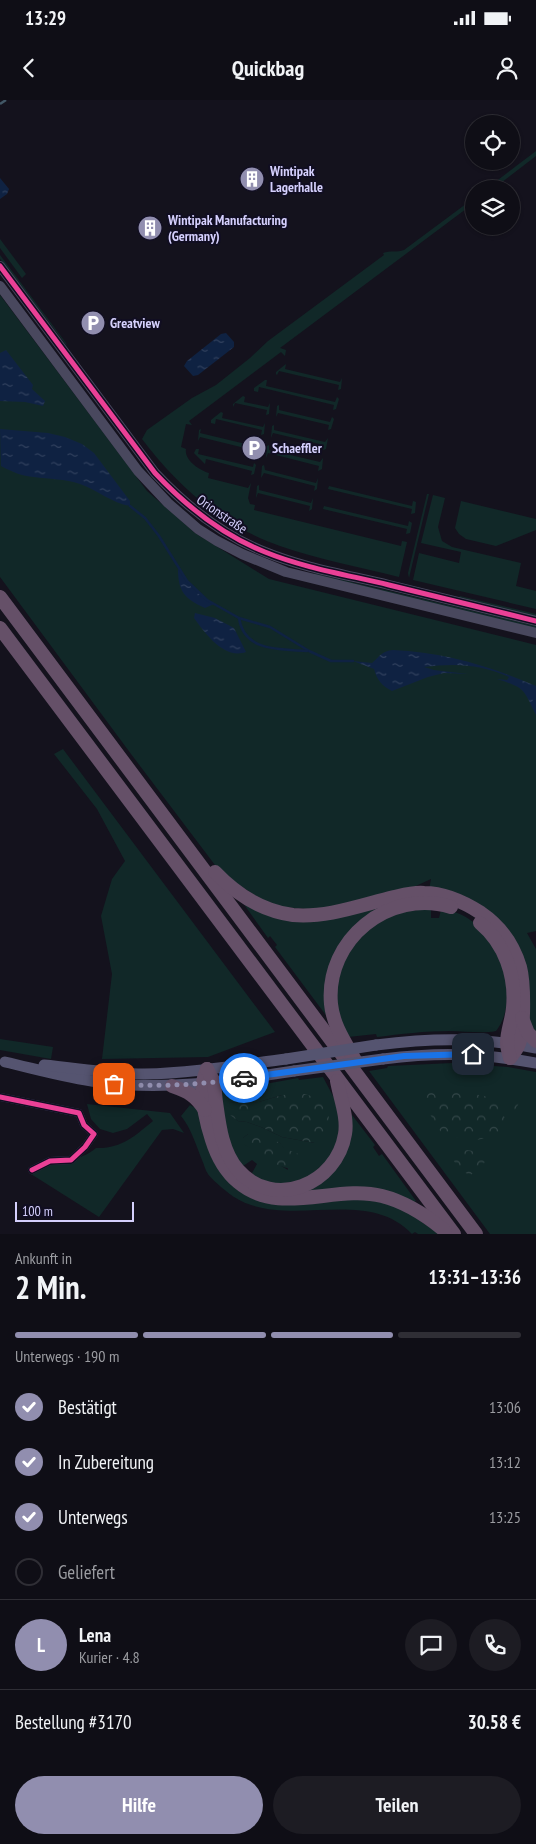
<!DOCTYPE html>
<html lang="de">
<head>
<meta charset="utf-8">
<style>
	body { margin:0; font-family:"PT Sans Narrow",sans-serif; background:#1d1c23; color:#f1f3f6; height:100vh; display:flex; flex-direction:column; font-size:19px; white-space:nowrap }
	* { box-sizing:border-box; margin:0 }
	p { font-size:16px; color:#9b9ca1 }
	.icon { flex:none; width:28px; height:28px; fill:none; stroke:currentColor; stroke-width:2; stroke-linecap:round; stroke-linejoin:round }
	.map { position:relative; height:1134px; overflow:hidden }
	.side { display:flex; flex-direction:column; background:#0f0e16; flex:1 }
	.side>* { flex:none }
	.buttons { position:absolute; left:465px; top:15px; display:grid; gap:10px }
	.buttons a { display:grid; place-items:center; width:55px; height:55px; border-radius:50%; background:#0f0e16; box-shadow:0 1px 4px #0004,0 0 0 1px #2f2e35; font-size:25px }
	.scale { position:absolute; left:15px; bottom:12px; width:119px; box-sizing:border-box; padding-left:5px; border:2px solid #d5d0fd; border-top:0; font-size:14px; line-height:18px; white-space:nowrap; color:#d5d0fd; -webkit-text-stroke:4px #110e22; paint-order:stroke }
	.pin { position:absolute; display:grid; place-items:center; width:42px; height:42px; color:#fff; margin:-21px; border-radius:10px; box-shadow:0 2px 8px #0006 }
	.courier { position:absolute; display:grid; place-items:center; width:50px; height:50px; margin:-25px; border:4px solid #1a73e8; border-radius:50%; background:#fff; color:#222; box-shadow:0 1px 6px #0007 }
	.overview em { font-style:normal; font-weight:700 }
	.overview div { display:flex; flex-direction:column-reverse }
	.overview { display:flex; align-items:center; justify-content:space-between; height:85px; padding:0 15px }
	h1 { font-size:32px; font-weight:700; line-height:38px }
	.bar { display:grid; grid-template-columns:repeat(4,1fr); gap:8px 5px; align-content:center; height:60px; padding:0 15px }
	.bar i { height:6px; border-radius:4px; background:#2f2e35 }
	.bar .current { background:#918eaf }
	.bar p { grid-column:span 4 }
	.line { display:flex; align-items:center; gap:12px; padding:0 15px; border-top:1px solid #2f2e35 }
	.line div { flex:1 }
	.round { display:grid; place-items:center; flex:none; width:52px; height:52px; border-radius:26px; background:#1d1c23 }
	ol { padding:0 15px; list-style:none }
	li { display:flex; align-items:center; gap:15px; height:55px }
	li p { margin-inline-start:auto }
	li .icon { padding:5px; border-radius:50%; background:#918eaf; color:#fff; stroke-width:4 }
	li:last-child { color:#9b9ca1 }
	li i { width:28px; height:28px; border:2px solid #2f2e35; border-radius:50% }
	.action { display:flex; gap:10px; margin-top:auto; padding:10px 15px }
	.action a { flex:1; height:58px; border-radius:30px; background:#918eaf; color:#fff; font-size:20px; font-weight:700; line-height:58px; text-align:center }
	.action a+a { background:#1d1c23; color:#f1f3f6 }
	.status { display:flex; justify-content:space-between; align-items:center; height:35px; padding:0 25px; background:#0f0e16; direction:ltr }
	.status svg { height:14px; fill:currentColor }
	header { display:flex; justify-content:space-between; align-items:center; height:65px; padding:0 15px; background:#0f0e16; font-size:22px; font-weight:700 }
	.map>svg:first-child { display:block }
</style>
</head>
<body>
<div class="status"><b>13:29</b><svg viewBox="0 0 49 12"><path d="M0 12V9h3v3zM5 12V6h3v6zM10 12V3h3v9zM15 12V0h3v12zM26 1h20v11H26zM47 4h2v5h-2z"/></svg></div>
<header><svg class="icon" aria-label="back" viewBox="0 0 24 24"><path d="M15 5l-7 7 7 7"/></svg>Quickbag<svg class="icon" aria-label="person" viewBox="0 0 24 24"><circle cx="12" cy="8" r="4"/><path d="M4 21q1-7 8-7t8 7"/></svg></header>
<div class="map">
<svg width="536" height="1134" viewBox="0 0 536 1134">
	<defs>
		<pattern id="forest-crowns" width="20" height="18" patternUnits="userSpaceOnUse" patternTransform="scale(1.25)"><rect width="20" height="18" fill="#112828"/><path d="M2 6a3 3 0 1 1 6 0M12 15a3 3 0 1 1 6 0" fill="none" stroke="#334648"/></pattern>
		<pattern id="water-ripples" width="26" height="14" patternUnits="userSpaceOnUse" patternTransform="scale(1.25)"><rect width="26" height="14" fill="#0f2242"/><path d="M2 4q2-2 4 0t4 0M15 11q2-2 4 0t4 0" fill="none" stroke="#31415e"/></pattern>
	</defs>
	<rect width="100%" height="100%" fill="#14121d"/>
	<g fill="#112828" fill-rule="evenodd">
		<polygon points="536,51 536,56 493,89 486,89"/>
		<path d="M474,98V103L280,248L286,250L285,256L281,252L189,321L192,325L186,324L181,347L186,349C184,360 199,370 209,373L208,378L248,388L251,383L248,398L250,404L255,405L254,410L401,446L402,441L407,442L399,477C359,467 318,459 280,446C223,426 178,387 142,339L147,330L192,298L216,285L250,258L268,241L384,155L383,153C390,150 397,153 404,150Z"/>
		<polygon points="0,139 26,174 22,178 0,148"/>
		<polygon points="0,155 66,243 67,246 0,159"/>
		<polygon points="0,195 147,391 195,433 269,479 536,545 536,831 527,833 536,849 536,934 530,927 503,829 429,790 431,779 407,790 318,810 271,806 221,773 131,654 0,477"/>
		<polygon points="286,264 285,269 340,282 342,278 341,289 338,290 339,285 279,271 277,275 276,274 276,272"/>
		<polygon points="265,280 267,280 266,286 335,302 337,297 339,299 336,309 333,310 334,305 259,287 258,292 254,291 254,288"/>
		<polygon points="243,296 245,297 244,302 268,307 270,303 269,314 266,315 267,310 235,303 233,307 233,304"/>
		<polygon points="279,305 279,310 330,322 332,317 334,319 331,329 328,330 329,325 278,313 276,317 277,306"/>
		<polygon points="221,312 223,313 222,318 263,327 265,323 264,334 261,335 262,330 216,319 215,324 211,323 211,320"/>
		<polygon points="274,325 274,330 325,342 328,338 326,349 323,350 324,345 273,333 271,338 272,326"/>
		<polygon points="201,329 200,333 258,347 260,343 261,344 259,354 256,355 257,351 200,337 198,341 199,330"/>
		<polygon points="269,345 269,350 320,362 323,358 322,369 318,371 319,366 268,353 266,358 267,346"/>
		<polygon points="196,349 199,349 198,354 253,367 254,363 256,365 254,374 251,375 252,371 206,359 205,364 194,353"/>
		<polygon points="264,365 265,370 316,383 318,378 317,389 314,391 315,386 264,373 261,378 262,366"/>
		<polygon points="259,385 259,390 311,403 313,398 312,409 309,411 310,406 258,393 256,398 257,386"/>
		<polygon points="329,386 412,406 413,401 416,402 415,413 411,414 412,409 328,389"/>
		<polygon points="427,394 429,394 409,478 408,473"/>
		<polygon points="433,395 445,398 438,427 442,441 452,447 521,463 516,486 536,491 536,509 413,480 419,453 459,463 461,452 421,443"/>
		<polygon points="461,401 536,419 536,430 496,446 466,439 459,434 455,428"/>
		<polygon points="324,406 408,426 409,421 412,423 410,433 406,434 407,429 323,409"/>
		<polygon points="314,473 536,526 536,529 313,476"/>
		<polygon points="460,496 536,514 536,517 459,498"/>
		<polygon points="63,649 275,932 208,957 102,959 112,874 101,816 112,779 125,761 97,709 54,654"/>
		<polygon points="238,796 283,816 395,801 356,827 328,918 275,847 277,845 270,836 268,838"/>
		<path d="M431,808V818H439L441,810C491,810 526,893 496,931C481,934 465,931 450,931C425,931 401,934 377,937L376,934L348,937L334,904L343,856L383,815Z"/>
		<polygon points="0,939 53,947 51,959 0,950"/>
		<polygon points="453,963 508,967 536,972 536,1134 490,1134 369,971 387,968 388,966"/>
		<path d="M323,977L334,998L341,1017L335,1054L305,1080L277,1084L258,1079L252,1073L257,1064L252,1060L243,1066C223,1049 224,1016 220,992L298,978L299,980ZM282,995L315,1043L282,1037L261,1027L247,1022L238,1021L227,1012L230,1003L259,1002ZM248,1034L280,1043L284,1049L288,1070L244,1044L243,1038Z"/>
		<path d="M87,1004L170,1013L184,1033L173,1029L162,1030L99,1117L31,1074C36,1071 42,1065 48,1063C67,1058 79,1062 96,1048C121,1049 135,1036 153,1021L147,1014L127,1029L113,1033L100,1029L91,1019Z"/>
		<path d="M190,1005L197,1009L231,1081L393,1102L439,1134H418L415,1132L412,1134C365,1085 288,1131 234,1097C228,1093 212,1080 208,1074C205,1070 204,1064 202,1060C196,1045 191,1028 181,1016Z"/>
		<polygon points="352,1015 375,1045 373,1047 379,1056 382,1054 416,1101 414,1102 295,1092 323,1078 348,1016"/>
	</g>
	<g fill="url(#forest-crowns)">
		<polygon points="414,988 464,992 519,1003 515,1010 503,1014 508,1025 502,1035 471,1041 442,1034"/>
		<path d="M305,994L320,999L328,1007C330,1025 330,1031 315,1043L282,1037L261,1027L247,1022L238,1021L226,1012V1007L230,1003L259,1002L282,995Z"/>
		<path d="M248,1034C255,1034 274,1039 280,1043C283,1045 282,1047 285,1049C291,1051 295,1052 300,1055L301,1063L296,1069C278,1070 259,1053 243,1044V1038Z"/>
		<polygon points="467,1050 479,1052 486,1059 481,1070 470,1075 459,1070 454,1061 457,1053"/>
	</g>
	<g fill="url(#water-ripples)">
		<polygon points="0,78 9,89 7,94 0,99"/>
		<polygon points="226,233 234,242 234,247 198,275 193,276 184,266 187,261 221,234"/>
		<polygon points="6,250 33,285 32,289 45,301 43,306 25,302 0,301 0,253"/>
		<path d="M0,329L48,333L65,337L82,344L94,353L130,401V406C112,403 97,390 80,384C65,379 49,379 34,377C22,376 12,372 1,366Z"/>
		<path d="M178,469C188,482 199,496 214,504L205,508C185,499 178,492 178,469Z"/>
		<path d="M195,513L215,518L234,528L246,552C224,560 205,533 194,518Z"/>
		<path d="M393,550C443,552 490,566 536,586V615C523,588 525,588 497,579L507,580L509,577C481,564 454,563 424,567L434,570L468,574L444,573L428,577L392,591C382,586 377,580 374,569L353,561L372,563C380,556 382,551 393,550Z"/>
	</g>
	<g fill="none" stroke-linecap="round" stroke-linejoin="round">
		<g stroke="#0f2242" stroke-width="2.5">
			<polyline points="130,406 145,418 159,436 187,481 207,500 239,518 270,527 309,551 331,561 353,561"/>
			<path d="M239,518C244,552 280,549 307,551"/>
		</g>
		<polyline stroke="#49485e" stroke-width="8" points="0,997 79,1013 84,1025 94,1034 85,1047 71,1060 50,1061 32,1070"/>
		<g stroke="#49485e" stroke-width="10">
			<path d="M0,166L155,373C186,406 222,435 265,452C304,468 348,475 389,485C438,497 487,509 536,521"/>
			<polyline points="0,186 138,371 168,403 198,429 217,441 242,454 286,472 536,533"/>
		</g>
		<g stroke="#555470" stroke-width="11">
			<path d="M376,945C431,938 481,937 536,948"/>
			<path d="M383,959C439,952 481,953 536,963"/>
			<path d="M5,962C36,969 67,978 99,982C165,991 229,981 294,971"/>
			<path d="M44,965C77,968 111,974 144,974C192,973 239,965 286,959"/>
		</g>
		<g stroke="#655068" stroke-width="14">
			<polyline points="0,497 476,1134"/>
			<polyline points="0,528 454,1134"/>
			<path d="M215,772C236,794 262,811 293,815C327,818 361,805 394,797C403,795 414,792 424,793C443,793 464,802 481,813C500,826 513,844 520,867C524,882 525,932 518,946C516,950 513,954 510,958"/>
			<path d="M480,823C505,844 516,876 513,908C512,920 507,931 507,943C507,948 509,954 510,958"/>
			<polyline points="522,918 528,933 536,941"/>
			<path d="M355,960C345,942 333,925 331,904C325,840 389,788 451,807"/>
			<path d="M207,969C205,974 203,979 203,984C201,1000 207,1025 212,1040C217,1056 225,1071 238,1082C279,1117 335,1084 382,1096C406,1102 427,1116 445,1131"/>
			<path d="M207,969C209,973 212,978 214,983C215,988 215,996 216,1002C219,1024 222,1052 238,1070C274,1111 337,1084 345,1034C348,1017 340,998 337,981"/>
			<path d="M172,986C189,992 195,995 205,1010"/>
		</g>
		<polyline stroke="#425766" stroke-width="2.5" stroke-dasharray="8 6" stroke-linecap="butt" points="0,4 6,0"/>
		<g stroke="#555470" stroke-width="11">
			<polyline points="286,959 376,945"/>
			<polyline points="294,971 383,959"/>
		</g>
		<defs>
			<g id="cycleway">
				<path d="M0,166L155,373C186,406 222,435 265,452C304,468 348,475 389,485C438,497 487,509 536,521"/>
				<polyline points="0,997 79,1013 84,1025 94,1034 85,1047 71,1060 50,1061 32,1070"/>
			</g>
		</defs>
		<use href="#cycleway" stroke="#110e22" stroke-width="8"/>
		<use href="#cycleway" stroke="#ea4096" stroke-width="5"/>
	</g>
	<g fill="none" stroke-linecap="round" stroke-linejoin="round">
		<path stroke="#918eaf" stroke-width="5" stroke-dasharray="0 9" d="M114,984C158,987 201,985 244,978"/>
		<polyline stroke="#1a73e8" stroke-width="6" points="244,978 404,956 473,954"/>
	</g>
	<defs>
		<symbol id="building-disc" viewBox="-11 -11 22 22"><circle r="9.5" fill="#918eaf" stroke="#110e22"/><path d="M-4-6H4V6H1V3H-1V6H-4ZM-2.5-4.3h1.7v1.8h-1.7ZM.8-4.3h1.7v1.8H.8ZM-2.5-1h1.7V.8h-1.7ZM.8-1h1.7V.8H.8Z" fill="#fff"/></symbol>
		<symbol id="parking-disc" viewBox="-11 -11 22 22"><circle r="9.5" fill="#918eaf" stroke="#110e22"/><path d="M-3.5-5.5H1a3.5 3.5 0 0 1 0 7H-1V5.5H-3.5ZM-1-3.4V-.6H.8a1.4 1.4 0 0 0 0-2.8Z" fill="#fff"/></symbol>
	</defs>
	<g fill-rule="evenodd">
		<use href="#building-disc" x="238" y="65" width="28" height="28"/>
		<use href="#building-disc" x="136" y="114" width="28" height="28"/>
		<use href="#parking-disc" x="79" y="209" width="28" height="28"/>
		<use href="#parking-disc" x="240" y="334" width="28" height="28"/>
	</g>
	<g text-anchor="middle" stroke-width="4" stroke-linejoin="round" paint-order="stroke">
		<g font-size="14" font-weight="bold" fill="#d5d0fd" stroke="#110e22" text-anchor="start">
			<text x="270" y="76">Wintipak<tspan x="270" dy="16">Lagerhalle</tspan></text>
			<text x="168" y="125">Wintipak Manufacturing<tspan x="168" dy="16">(Germany)</tspan></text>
			<text x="110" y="228">Greatview</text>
			<text x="272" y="353">Schaeffler</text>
		</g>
		<g font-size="14" fill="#d5d0fd" stroke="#110e22">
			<text transform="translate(222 414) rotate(34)" y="5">Orionstraße</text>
		</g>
	</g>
</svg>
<div class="buttons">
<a><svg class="icon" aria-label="locate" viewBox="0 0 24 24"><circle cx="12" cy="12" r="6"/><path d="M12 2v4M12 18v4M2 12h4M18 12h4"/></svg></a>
<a><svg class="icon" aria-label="layers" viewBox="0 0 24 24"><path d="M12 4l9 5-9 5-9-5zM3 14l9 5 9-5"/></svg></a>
</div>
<div class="scale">100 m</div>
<div class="pin" style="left:114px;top:984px;background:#ea580c"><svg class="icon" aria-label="bag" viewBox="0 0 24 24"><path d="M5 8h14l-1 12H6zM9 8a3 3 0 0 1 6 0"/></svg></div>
<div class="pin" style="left:473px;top:954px;background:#1f2937"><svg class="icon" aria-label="home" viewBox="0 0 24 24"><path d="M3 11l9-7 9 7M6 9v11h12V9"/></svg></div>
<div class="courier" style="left:244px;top:978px"><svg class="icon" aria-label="car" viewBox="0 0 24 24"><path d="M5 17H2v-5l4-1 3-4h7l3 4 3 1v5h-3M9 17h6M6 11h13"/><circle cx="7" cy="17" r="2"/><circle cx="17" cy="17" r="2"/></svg></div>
</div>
<section class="side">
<div class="overview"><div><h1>2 Min.</h1><p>Ankunft in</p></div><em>13:31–13:36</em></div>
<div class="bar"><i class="current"></i><i class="current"></i><i class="current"></i><i></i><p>Unterwegs · 190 m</p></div>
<ol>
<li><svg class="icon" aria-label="check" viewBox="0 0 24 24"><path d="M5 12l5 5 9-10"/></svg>Bestätigt<p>13:06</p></li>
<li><svg class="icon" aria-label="check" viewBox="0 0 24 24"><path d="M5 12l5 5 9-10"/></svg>In Zubereitung<p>13:12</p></li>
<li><svg class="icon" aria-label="check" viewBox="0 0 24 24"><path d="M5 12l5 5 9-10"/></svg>Unterwegs<p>13:25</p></li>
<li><i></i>Geliefert</li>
</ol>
<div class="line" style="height:90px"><b class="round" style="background:#918eaf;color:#fff">L</b><div><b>Lena</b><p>Kurier · 4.8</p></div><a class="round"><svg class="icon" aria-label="chat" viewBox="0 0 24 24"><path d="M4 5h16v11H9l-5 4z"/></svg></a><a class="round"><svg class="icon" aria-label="phone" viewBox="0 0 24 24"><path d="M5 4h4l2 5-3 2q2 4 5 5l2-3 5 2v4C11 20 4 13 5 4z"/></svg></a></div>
<div class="line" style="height:65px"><div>Bestellung #3170</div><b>30.58 €</b></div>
<div class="action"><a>Hilfe</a><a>Teilen</a></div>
</section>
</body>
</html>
